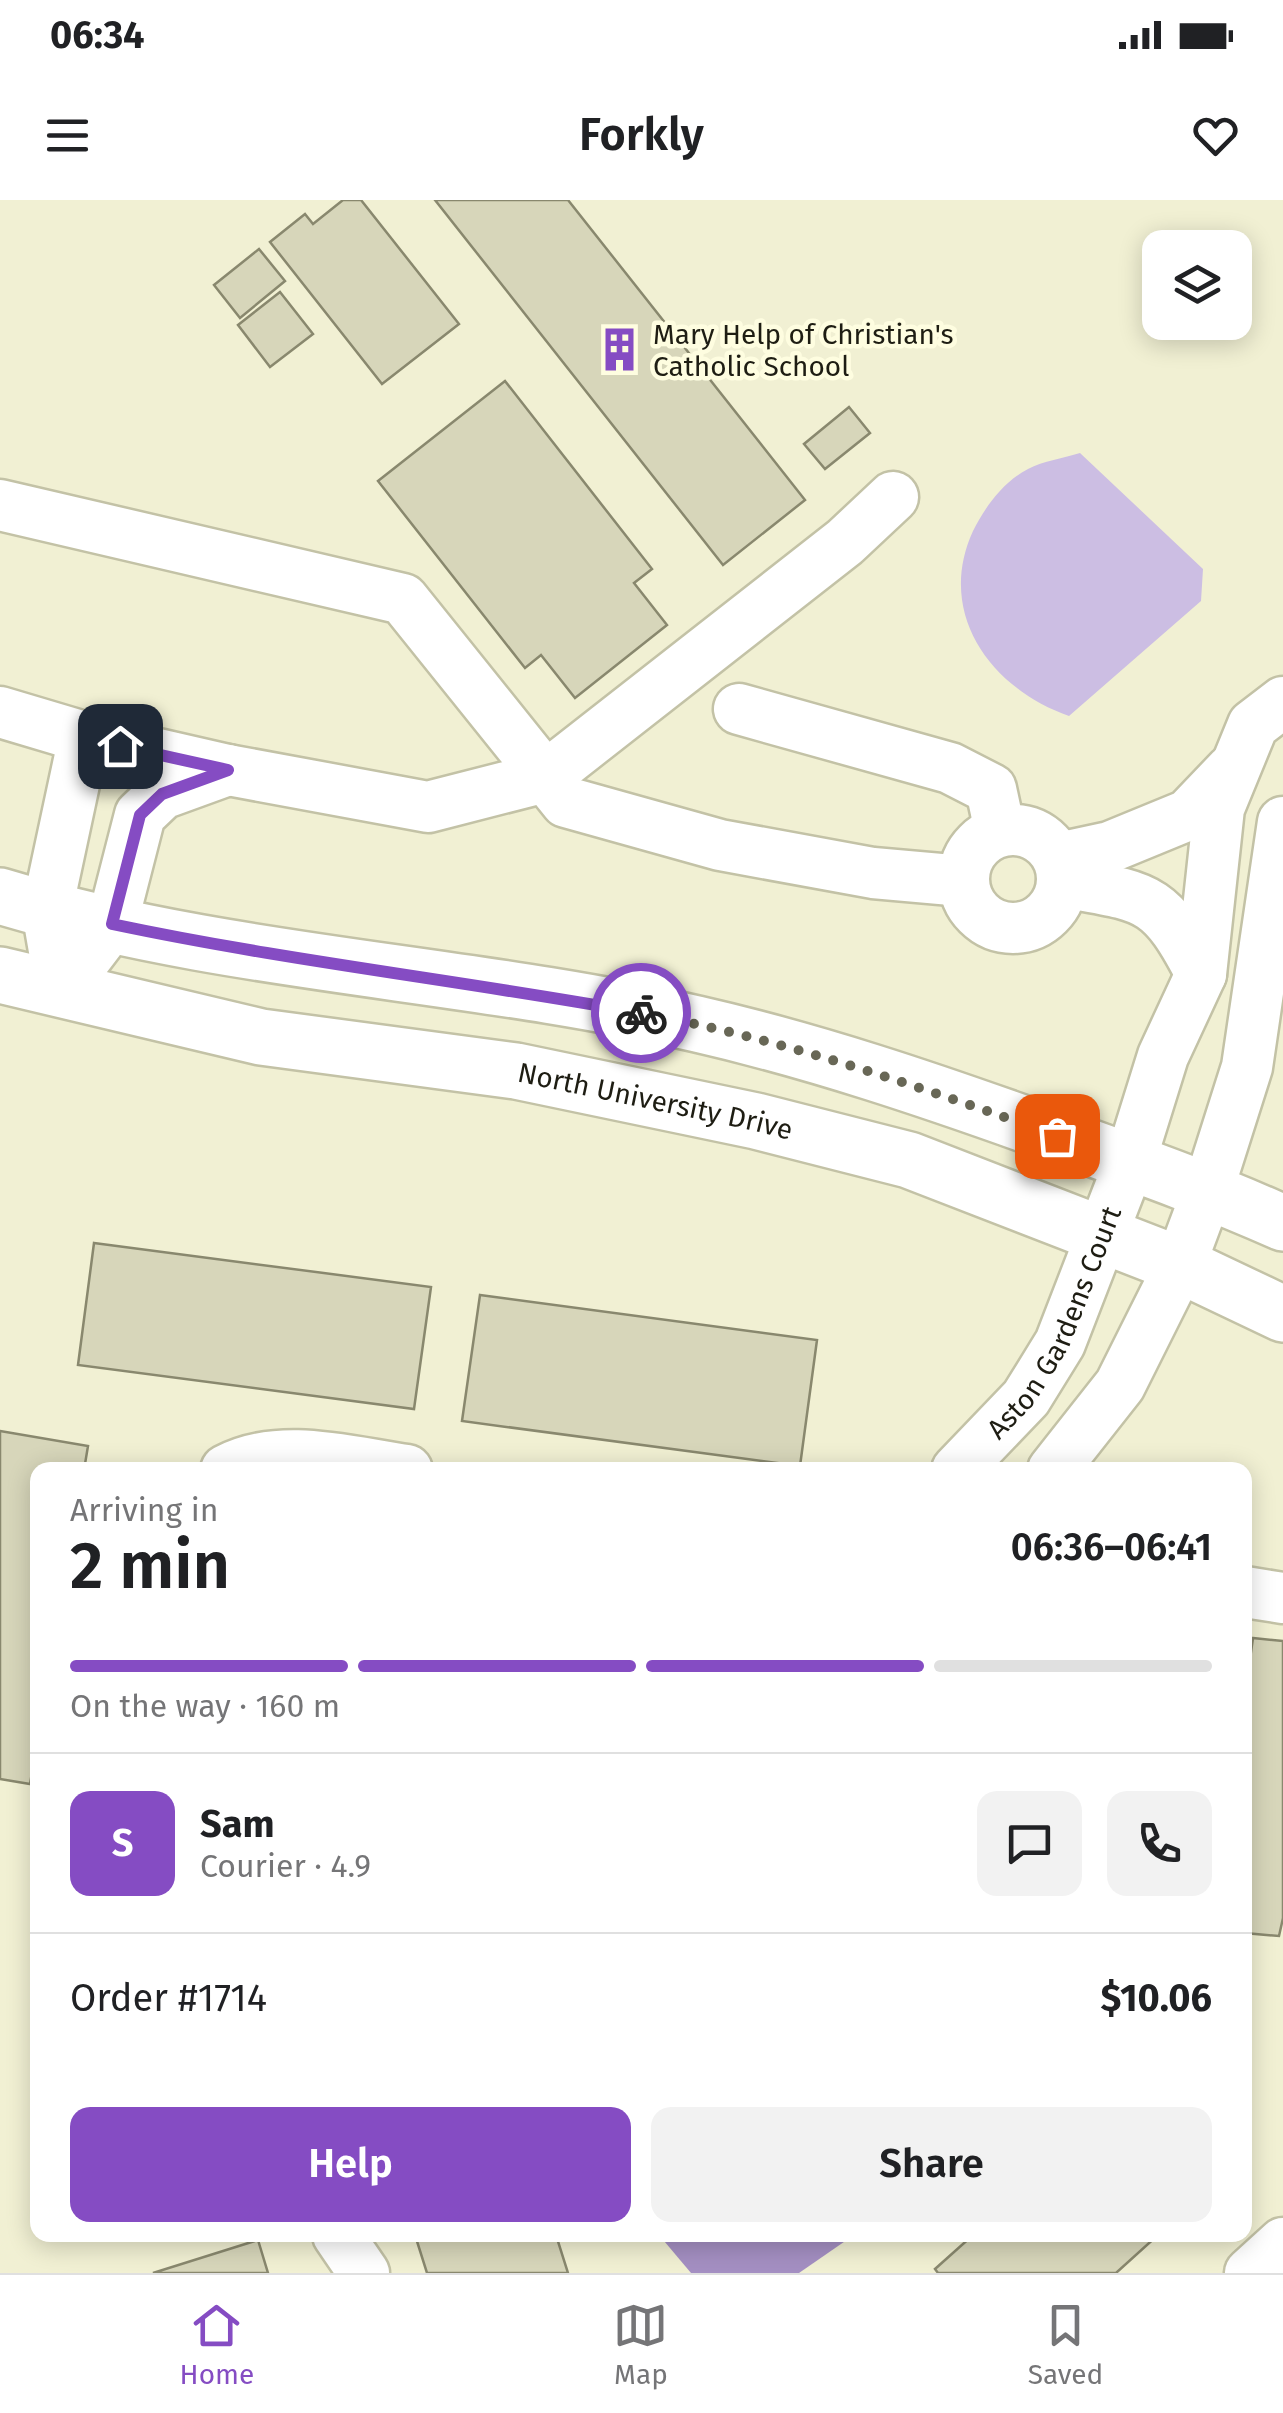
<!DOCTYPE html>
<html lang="en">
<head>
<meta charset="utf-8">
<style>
	body { margin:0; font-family:"Fira Sans",sans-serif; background:#f2f2f2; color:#202124; height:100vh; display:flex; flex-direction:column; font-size:38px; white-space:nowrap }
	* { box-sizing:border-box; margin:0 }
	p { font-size:32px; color:#757577 }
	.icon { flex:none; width:55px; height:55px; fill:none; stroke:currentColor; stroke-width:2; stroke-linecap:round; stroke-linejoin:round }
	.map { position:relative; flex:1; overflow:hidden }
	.drawer { position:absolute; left:30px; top:1262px; width:1222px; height:780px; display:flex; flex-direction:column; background:#fff; border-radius:20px; box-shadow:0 5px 25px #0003 }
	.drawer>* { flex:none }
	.buttons { position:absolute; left:1142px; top:30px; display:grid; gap:20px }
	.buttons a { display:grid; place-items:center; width:110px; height:110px; border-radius:20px; background:#fff; box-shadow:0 5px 25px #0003; font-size:50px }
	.pin { position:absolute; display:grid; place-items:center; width:85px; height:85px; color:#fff; margin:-42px; border-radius:20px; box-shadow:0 5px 15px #0006 }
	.courier { position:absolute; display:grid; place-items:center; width:100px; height:100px; margin:-50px; border:8px solid #854cc3; border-radius:50%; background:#fff; color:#222; box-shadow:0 2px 12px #0007 }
	.head em { font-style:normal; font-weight:600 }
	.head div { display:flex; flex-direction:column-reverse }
	.head { display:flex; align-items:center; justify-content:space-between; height:170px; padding:0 40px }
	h1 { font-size:65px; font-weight:600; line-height:75px }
	.bar { display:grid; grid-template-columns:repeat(4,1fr); gap:15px 10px; align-content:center; height:120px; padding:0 40px }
	.bar i { height:12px; border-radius:8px; background:#e0e0e0 }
	.bar .active { background:#854cc3 }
	.bar p { grid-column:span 4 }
	.line { display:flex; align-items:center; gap:25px; padding:0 40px; border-top:2px solid #e0e0e0 }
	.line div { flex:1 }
	.round { display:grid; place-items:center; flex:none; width:105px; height:105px; border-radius:20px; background:#f2f2f2 }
	.primary-button { display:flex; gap:20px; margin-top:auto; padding:20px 40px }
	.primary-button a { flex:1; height:115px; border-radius:20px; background:#854cc3; color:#fff; font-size:40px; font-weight:600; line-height:115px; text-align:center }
	.primary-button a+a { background:#f2f2f2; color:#202124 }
	.status { display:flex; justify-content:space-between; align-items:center; height:70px; padding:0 50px; background:#fff; direction:ltr }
	.status svg { height:28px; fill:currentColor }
	header { display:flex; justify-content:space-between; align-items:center; height:130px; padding:0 40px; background:#fff; font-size:45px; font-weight:600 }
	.tab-bar { display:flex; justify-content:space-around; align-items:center; height:140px; border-top:2px solid #e0e0e0; background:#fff; font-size:28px; color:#757577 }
	.tab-bar a { display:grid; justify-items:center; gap:5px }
	.tab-bar .active { color:#854cc3 }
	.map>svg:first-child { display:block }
</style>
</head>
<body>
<div class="status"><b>06:34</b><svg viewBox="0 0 49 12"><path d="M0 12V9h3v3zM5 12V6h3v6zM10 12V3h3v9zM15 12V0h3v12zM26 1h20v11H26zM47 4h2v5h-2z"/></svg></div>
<header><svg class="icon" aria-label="menu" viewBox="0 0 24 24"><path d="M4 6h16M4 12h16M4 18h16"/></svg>Forkly<svg class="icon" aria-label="heart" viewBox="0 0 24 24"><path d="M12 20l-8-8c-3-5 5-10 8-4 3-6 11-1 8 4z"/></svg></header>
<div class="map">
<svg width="1283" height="2073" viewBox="0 0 1283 2073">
	<rect width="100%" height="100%" fill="#f1f0d3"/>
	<path fill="#ccbee3" d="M1080,253L1203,369L1201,401L1069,516C992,489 935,414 973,331C985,307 1003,282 1028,269C1043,261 1064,258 1080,253Z"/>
	<polygon fill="#a48fc2" points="659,2035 854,2035 799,2073 691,2073"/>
	<g fill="#d7d6ba" stroke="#89886e" stroke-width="2.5">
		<polygon points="343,0 361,0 459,124 382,184 270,42 305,14 313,24"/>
		<polygon points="435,0 568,0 805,300 723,365"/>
		<polygon points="259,49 285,81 240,118 214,85"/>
		<polygon points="280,92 313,134 270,167 238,125"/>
		<polygon points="505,181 652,369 634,383 667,425 575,498 541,455 525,468 378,281"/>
		<polygon points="849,207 870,233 825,269 804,244"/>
		<polygon points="94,1043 431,1087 414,1209 78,1165"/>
		<polygon points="480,1095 817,1140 800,1266 462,1221"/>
		<polygon points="0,1231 88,1246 84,1270 38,1270 38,1539 30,1584 0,1579"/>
		<polygon points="1253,1438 1283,1441 1283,1718 1279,1736 1245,1733 1245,1494"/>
		<polygon points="415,2035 556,2035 568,2073 427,2073"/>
		<polygon points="973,2035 1158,2035 1116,2073 938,2073 935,2069"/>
		<polygon points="258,2040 268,2073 153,2073"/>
	</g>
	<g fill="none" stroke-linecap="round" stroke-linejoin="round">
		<defs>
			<g id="minor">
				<polyline points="0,305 403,399 566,602 720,645 873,673 963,681"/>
				<polyline points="739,509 950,568 991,589 1000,631"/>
				<polyline points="0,512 84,537 228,570 428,607 545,577 845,342 893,297"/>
				<circle cx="1013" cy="679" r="49"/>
				<polyline points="1059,658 1110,647 1188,615 1231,570"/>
				<path d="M1062,682C1147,697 1160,694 1201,774"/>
				<polyline points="61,791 112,724 140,615 162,594 228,570"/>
				<polyline points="61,791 47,710 84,537"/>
				<path d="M226,1270C280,1241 350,1262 407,1270"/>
				<path id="s1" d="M957,1270L1026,1198L1060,1143L1130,962L1163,856L1201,774L1219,608L1253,525L1283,502"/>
				<polyline points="1053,1270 1120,1185 1180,1065 1208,990 1247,867 1283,622"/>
				<polyline points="1245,1392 1283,1398"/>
				<polyline points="338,2035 364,2073"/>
				<polyline points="1250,2073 1283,2043"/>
			</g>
			<g id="major">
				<path d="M0,696C228,765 467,771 697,824C815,851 930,890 1044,931C1124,960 1205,988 1283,1023"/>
				<path id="s2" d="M0,775L261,837L516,871L756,921L909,960L1180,1065L1283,1114"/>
			</g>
		</defs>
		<use href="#minor" stroke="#c3c2a6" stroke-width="55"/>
		<use href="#major" stroke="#c3c2a6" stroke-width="60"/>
		<use href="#minor" stroke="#fff" stroke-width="50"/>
		<use href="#major" stroke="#fff" stroke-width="55"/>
	</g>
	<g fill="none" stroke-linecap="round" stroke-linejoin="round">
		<path stroke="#686756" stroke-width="10" stroke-dasharray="0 18" d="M641,813C783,839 921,887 1057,936"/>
		<path stroke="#854cc3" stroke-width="12" d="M120,546L228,570L162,594L140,615L112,724C287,761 465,781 641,813"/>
	</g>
	<defs>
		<symbol id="building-bare" viewBox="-9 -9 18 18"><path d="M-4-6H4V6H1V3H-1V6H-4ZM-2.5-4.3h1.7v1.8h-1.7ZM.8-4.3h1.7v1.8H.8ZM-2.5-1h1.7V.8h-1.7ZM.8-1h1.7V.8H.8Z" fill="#854cc3" stroke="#fefde0" stroke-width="2.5" paint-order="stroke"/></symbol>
	</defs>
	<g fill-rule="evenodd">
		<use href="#building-bare" x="588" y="118" width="63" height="63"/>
	</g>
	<g text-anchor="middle" stroke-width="9" stroke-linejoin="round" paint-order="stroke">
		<g font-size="28" fill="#1e1d13" stroke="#fefde0" text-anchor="start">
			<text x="653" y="144">Mary Help of Christian's<tspan x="653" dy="32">Catholic School</tspan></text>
		</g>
		<g font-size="28" fill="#1e1d13" stroke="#fefde0">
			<text dy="10" stroke="none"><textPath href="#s2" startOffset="668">North University Drive</textPath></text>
			<text dy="10" stroke="none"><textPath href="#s1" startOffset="180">Aston Gardens Court</textPath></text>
		</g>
	</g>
</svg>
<div class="buttons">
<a><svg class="icon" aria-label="layers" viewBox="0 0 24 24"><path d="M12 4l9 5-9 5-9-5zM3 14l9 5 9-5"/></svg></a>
</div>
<div class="pin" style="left:1057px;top:936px;background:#ea580c"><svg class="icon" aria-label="bag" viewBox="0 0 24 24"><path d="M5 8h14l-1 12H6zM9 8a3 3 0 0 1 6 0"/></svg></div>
<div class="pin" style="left:120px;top:546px;background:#1f2937"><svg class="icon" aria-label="home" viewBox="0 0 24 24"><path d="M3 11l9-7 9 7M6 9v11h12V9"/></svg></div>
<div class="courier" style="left:641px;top:813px"><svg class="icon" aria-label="bike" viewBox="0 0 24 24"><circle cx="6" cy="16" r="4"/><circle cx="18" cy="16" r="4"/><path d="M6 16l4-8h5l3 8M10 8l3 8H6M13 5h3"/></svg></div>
<section class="drawer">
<div class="head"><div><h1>2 min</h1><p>Arriving in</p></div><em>06:36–06:41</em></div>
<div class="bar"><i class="active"></i><i class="active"></i><i class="active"></i><i></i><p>On the way · 160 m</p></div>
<div class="line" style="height:180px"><b class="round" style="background:#854cc3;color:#fff">S</b><div><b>Sam</b><p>Courier · 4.9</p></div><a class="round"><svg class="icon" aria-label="chat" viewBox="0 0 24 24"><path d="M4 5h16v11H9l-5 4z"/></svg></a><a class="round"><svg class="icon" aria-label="phone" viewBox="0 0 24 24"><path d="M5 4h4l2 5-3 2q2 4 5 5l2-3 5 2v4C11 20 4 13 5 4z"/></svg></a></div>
<div class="line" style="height:130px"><div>Order #1714</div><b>$10.06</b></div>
<div class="primary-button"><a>Help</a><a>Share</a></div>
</section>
</div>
<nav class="tab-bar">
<a class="active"><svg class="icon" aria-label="home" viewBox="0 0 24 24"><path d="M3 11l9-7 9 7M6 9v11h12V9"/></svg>Home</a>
<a><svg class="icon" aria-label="map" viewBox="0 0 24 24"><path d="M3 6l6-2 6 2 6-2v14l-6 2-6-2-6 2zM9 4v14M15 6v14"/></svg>Map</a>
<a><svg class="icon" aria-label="saved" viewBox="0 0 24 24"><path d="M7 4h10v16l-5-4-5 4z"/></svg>Saved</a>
</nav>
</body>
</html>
